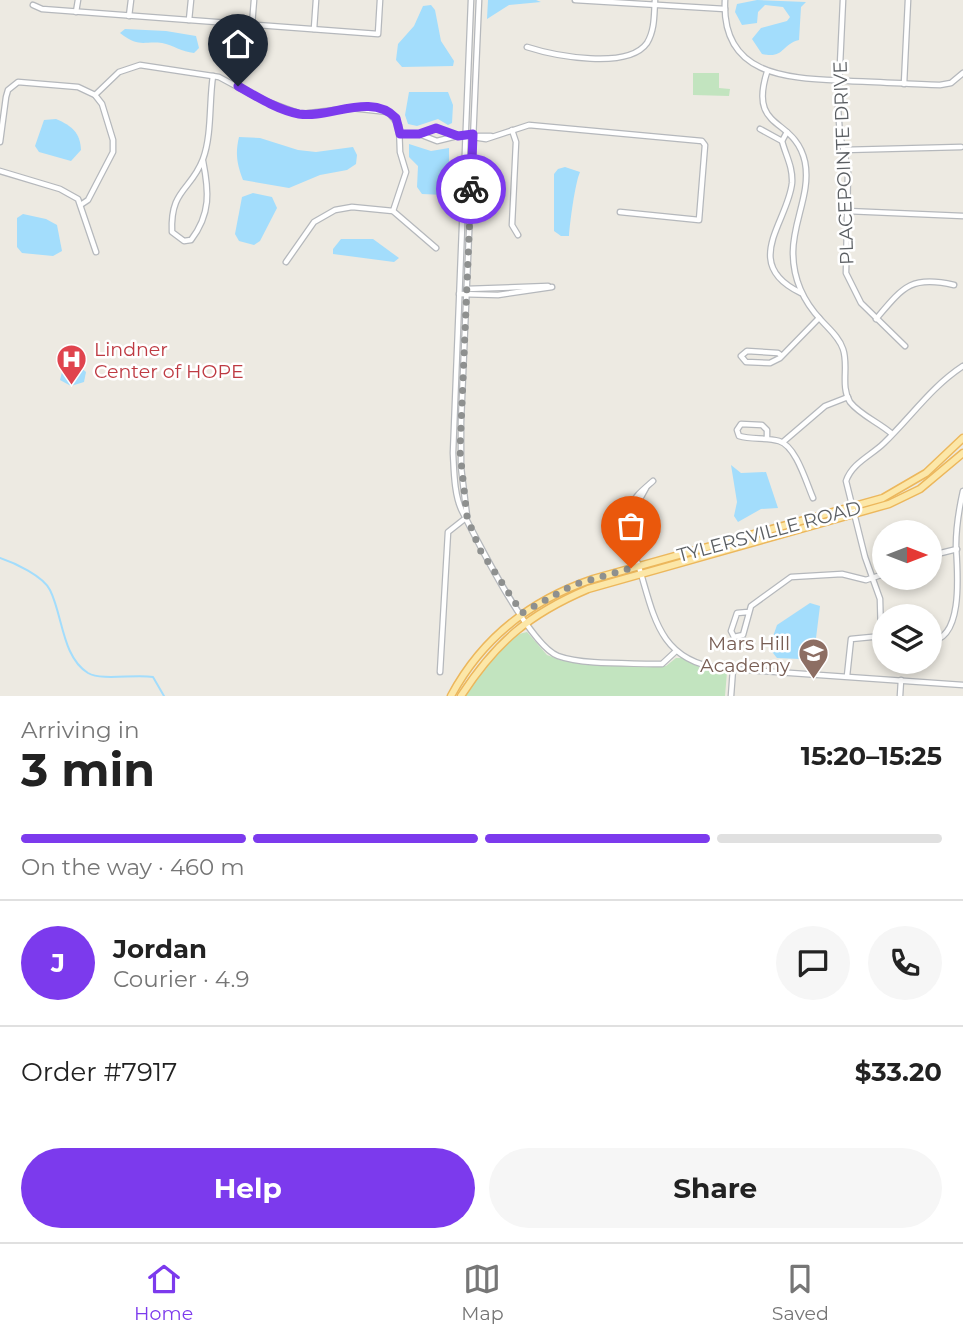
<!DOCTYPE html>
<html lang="en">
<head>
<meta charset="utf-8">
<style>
	body { margin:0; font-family:Montserrat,sans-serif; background:#f6f6f6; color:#222; height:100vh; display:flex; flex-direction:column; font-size:26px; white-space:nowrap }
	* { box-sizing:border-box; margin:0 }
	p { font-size:23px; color:#767676 }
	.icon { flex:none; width:38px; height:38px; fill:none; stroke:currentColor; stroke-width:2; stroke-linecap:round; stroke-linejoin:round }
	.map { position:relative; height:696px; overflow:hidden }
	.drawer { display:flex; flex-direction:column; background:#fff; flex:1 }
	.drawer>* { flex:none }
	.needle { width:46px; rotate:90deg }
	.tools { position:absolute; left:872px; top:520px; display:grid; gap:14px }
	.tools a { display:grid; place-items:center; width:70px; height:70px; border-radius:50%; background:#fff; box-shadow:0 4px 10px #0003; font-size:35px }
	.pin { position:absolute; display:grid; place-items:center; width:60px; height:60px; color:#fff; margin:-72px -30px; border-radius:50% 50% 50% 0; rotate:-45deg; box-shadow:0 0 7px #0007 }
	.pin .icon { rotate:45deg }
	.courier { position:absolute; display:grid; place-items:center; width:70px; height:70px; margin:-35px; border:5px solid #7c3aed; border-radius:50%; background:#fff; color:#222; box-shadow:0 2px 9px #0007 }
	.head em { font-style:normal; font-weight:700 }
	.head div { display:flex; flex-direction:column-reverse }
	.head { display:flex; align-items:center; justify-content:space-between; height:119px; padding:0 21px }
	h1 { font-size:46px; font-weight:700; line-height:52px }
	.bar { display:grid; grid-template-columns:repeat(4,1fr); gap:10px 7px; align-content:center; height:84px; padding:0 21px }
	.bar i { height:9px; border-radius:5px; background:#e0e0e0 }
	.bar .active { background:#7c3aed }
	.bar p { grid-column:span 4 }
	.line { display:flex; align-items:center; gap:18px; padding:0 21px; border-top:2px solid #e0e0e0 }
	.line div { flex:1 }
	.round { display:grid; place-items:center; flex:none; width:74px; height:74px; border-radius:37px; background:#f6f6f6 }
	.cta { display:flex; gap:14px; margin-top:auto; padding:14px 21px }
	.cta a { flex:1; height:80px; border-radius:42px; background:#7c3aed; color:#fff; font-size:28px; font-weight:700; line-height:80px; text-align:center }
	.cta a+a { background:#f6f6f6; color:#222 }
	.menu { display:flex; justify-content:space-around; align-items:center; height:98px; border-top:2px solid #e0e0e0; background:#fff; font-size:19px; color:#767676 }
	.menu a { display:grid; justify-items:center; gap:4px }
	.menu .active { color:#7c3aed }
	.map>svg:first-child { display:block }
</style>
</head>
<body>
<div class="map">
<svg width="963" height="696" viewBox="0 0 963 696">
	<rect width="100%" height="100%" fill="#edeae2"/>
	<g fill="#c2e4bf">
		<polygon points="693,73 719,73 719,88 730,89 729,96 693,95"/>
		<path d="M527,632L547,655L563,661L666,666L676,658H682L701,668L727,672L725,696H465C479,673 499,637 527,632Z"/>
	</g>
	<g fill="#a3ddfc">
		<polygon points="488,0 536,0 541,2 509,5 487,19"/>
		<path d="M757,0L806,2L801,7L799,40C780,45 785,59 762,54L752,39L761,28L787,21L790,17L783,7L765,5L758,12L757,23L742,25L735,12L737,4Z"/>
		<polygon points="431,5 435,10 441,41 454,61 453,66 402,67 396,60 398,44 414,26 423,6"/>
		<path d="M125,29L166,31L196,36L199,48L194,53C182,52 173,45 162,43C142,41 140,48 120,33Z"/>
		<polygon points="409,92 448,92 453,105 452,123 448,125 438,119 417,126 408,124 405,115"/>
		<path d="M56,119C72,126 80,132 81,150L71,161L39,152L35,146L44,120Z"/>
		<path d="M239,137L260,138L298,150L316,152L353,147L357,155L356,164L347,170L320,175L289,188L243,180C237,164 235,154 239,137Z"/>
		<polygon points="409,144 431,151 449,148 449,183 444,195 422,194 417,187 418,166 409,157"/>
		<path d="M565,167L580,172C575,183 570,222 569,236H561L554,231V174L558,169Z"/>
		<polygon points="253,193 272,197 277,208 260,241 254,245 239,241 235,234 242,197"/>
		<polygon points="23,214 46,219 57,225 62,251 53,256 22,253 17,247 17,218"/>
		<polygon points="341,239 373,239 399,258 394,262 333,254 333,249"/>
		<polygon points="70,367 80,367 86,372 84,382 71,386 60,380 62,372"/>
		<polygon points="731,465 741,473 766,472 778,508 761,509 738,522 734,516 737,502"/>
		<polygon points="810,603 820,606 814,654 800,659 777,658 769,648 777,625"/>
	</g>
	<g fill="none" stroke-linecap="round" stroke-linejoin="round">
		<path stroke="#a3ddfc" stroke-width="2" d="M0,558C15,563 43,576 50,590C63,616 62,657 88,673C102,681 134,674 153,677L164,696"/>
		<defs>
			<g id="minor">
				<path d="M471,0L453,453C454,470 454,495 462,511C477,540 529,645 558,656C583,665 627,663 654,664H662L676,651"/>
				<polyline points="575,0 725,9"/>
				<path d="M725,0C721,79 792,78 849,81C879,82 910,84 940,85L951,83L963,73"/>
				<polyline points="843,0 838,108 840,135 848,169 846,273 861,303 905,346"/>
				<polyline points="33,5 42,9 378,34 380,0"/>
				<polyline points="76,12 78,0"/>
				<polyline points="129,16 131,0"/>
				<polyline points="189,20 191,0"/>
				<polyline points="252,25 254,0"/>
				<polyline points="314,29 316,0"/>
				<path d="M527,47C555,56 628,70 647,43C655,30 654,14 655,0"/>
				<path d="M767,72C748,132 795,116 805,162C811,193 793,221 793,252C793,277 803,301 821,320C829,329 839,337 843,349C849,366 840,386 850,402C860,415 880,423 892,434"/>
				<polyline points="904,84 908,0"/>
				<polyline points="95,95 119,72 140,65 219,77 260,99 301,114 351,108 388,112 399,125 400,152 406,172 393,211"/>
				<polyline points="760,129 782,141"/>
				<polyline points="512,130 516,142 512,225 518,235"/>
				<path d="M787,132L782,141C786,156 793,167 792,183C788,222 740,264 801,293"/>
				<polyline points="400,134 419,134 436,128 458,136 491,136"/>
				<polyline points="419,134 437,141 457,136"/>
				<polyline points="466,136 486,139 529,125 702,141 705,145 699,220 620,212"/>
				<polyline points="0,142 6,97 8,90 18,82 78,87 95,95 102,104 113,140 113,152 88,200 82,204"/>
				<polyline points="843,150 961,147"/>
				<path d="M203,161C209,191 211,214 191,240L184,241L172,232C170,189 191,191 203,159C212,135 209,101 213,76"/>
				<polyline points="0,171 60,189 78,199 96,252"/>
				<polyline points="847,211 963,216"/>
				<polyline points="286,262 314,222 335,210 352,207 393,211 436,248"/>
				<polyline points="466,289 548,286"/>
				<polyline points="459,294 498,295 552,287"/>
				<path d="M876,319C903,287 911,275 954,285"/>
				<polyline points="782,356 778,353 747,351 741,356 746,362 770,363 780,358 819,318"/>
				<path d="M767,439V430L762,425L741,424L737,430L739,436C752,440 766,437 779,441C796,446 806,482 813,498"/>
				<polyline points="783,442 825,406 848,397"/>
				<path d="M653,481C644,489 633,497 630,509C624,529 633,549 639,567C654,616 659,660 719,668L963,685"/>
				<polyline points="467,516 461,467 461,422 479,0"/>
				<polyline points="630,517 646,488"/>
				<polyline points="929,556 957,549"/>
				<polyline points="748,612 737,613 731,631 734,637 743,635 751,606 791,577 842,574 866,580 884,574"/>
				<path d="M881,636L880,599L865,557L846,481C852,463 872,455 884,443C911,417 931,387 963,366"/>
				<path d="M929,641C963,641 958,576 956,546C956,527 959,509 963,491"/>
				<polyline points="440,672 448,532 467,517"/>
				<polyline points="847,676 851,639 882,636"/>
				<polyline points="731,696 733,669"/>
				<polyline points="900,696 901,680"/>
			</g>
			<g id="major">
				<path d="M451,696C482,638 531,600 593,579L883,498L926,473L963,438"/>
				<path d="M461,696C496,642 529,614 588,589L889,504L920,489L963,453"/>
			</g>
		</defs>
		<use href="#minor" stroke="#b5b8bc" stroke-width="7"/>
		<use href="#major" stroke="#ecb75c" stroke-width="9"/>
		<use href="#minor" stroke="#fff" stroke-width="4.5"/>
		<use href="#major" stroke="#fce7a8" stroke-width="6"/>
	</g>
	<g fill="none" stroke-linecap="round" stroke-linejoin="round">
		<polyline stroke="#8e908f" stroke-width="7" stroke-dasharray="0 12.6" points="471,189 460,451 467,517 480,550 522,613 573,585 631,568"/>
		<path stroke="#7c3aed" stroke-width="9" d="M238,86C257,97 278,110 299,114C329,119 371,92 396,118L400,134H419L436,128L458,136L473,134L471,189"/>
	</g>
	<defs>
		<symbol id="hospital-pin" viewBox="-11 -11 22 30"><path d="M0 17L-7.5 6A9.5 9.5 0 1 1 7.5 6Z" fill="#e0444e" stroke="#fff"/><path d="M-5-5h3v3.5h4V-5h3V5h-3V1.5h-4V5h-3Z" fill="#fff"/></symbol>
		<symbol id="school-pin" viewBox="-11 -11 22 30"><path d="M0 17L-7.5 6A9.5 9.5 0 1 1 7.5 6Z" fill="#8d6e63" stroke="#fff"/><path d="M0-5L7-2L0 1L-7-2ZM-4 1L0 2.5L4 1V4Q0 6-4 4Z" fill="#fff"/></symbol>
	</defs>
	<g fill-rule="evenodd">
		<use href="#hospital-pin" x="54" y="342" width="35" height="47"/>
		<use href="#school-pin" x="796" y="636" width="35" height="47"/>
	</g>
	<g text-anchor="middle" stroke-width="5" stroke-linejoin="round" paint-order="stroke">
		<g font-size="19" fill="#5b5f63" stroke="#fff">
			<text transform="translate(843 163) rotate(-92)" y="7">PLACEPOINTE DRIVE</text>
			<text transform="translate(769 531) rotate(-15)" y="7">TYLERSVILLE ROAD</text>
		</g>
		<g font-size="19" fill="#be3a42" stroke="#fff" text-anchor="start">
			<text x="94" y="356">Lindner<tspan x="94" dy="22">Center of HOPE</tspan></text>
		</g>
		<g font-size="19" fill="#785e54" stroke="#fff" text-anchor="end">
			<text x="790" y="650">Mars Hill<tspan x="790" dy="22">Academy</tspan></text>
		</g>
	</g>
</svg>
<div class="tools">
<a><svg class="needle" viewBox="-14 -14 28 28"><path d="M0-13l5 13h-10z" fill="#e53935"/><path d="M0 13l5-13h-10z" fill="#767676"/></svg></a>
<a><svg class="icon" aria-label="layers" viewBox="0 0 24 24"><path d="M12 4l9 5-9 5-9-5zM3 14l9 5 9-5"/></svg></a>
</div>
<div class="pin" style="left:631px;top:568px;background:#ea580c"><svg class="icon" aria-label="bag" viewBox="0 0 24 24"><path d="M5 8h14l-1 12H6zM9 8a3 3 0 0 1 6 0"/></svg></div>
<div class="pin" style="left:238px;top:86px;background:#1f2937"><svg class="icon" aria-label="home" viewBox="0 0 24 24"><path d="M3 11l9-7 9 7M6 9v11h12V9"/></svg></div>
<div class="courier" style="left:471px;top:189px"><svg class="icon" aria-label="bike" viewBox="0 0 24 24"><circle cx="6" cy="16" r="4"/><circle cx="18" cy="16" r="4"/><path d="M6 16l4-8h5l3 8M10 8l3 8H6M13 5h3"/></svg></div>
</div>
<section class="drawer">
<div class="head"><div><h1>3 min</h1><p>Arriving in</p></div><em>15:20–15:25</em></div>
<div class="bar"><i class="active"></i><i class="active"></i><i class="active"></i><i></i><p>On the way · 460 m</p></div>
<div class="line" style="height:126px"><b class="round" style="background:#7c3aed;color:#fff">J</b><div><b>Jordan</b><p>Courier · 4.9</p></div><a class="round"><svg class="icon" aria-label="chat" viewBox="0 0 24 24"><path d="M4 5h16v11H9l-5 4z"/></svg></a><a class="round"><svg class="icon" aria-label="phone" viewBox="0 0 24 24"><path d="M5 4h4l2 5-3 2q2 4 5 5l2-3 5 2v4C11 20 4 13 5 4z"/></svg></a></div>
<div class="line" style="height:91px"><div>Order #7917</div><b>$33.20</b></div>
<div class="cta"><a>Help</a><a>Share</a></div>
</section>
<nav class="menu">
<a class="active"><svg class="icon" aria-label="home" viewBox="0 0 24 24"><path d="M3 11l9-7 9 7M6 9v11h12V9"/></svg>Home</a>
<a><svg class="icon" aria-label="map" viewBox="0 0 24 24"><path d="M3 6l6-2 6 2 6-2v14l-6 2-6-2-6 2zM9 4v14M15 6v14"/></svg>Map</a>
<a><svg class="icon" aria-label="saved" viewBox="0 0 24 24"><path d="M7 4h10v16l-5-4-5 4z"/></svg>Saved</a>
</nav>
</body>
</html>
